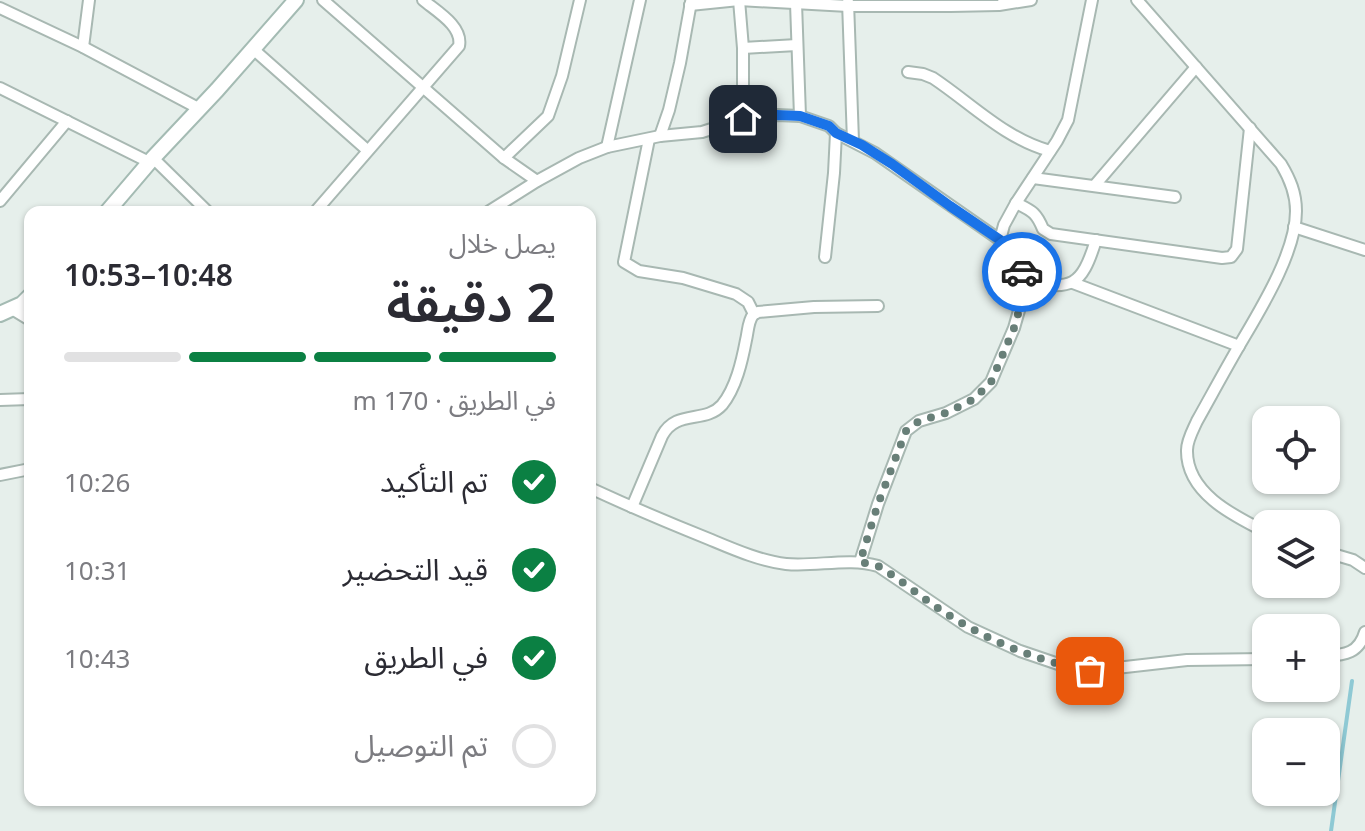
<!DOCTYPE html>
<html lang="ar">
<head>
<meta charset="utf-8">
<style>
	body { margin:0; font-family:"Noto Sans","Noto Sans Arabic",sans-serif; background:#f7f7f7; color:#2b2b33; direction:rtl; height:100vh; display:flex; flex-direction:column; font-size:30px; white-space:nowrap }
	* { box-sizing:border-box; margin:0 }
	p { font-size:26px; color:#7c7c81 }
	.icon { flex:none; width:44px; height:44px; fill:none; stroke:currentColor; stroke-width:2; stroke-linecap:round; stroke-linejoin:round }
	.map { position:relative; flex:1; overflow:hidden; direction:ltr }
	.drawer { position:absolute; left:24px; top:206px; width:572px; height:600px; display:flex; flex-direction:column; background:#fff; border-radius:16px; box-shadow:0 2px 6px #0004; direction:rtl }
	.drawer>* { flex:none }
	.controls { position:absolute; left:1252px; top:406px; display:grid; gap:16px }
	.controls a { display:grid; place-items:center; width:88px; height:88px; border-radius:16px; background:#fff; box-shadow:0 2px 6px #0004; font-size:40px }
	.pin { position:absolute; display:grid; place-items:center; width:68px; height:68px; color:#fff; margin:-34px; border-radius:16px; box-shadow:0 4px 12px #0006 }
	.courier { position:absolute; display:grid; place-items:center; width:80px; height:80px; margin:-40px; border:6px solid #1a73e8; border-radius:50%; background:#fff; color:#222; box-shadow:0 2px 10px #0007 }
	.summary em { font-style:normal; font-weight:600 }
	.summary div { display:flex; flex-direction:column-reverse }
	.summary { display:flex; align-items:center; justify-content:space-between; height:136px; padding:0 40px }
	h1 { font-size:52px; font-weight:600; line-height:60px }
	.bar { display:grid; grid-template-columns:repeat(4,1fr); gap:12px 8px; align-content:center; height:96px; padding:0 40px }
	.bar i { height:10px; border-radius:6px; background:#e1e1e2 }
	.bar .on { background:#0b8043 }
	.bar p { grid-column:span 4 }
	ol { padding:0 40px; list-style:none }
	li { display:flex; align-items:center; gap:24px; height:88px }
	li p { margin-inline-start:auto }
	li .icon { padding:8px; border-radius:50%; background:#0b8043; color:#fff; stroke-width:4 }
	li:last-child { color:#7c7c81 }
	li i { width:44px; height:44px; border:4px solid #e1e1e2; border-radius:50% }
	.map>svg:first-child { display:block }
</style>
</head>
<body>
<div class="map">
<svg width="1365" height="831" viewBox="0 0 1365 831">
	<rect width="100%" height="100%" fill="#e6efeb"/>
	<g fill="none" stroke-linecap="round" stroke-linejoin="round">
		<polyline stroke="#8ec9d4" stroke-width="4" points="1331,831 1352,681"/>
		<defs>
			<g id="street">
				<polyline points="323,0 504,158 537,181"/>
				<polyline points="739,0 743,48 797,45"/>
				<path d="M1137,0L1281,164C1290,179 1296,193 1296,211C1296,253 1260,310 1239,346C1225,370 1211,396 1197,421C1193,430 1187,440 1187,450C1186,493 1234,516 1266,532"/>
				<polyline points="848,2 853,141"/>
				<polyline points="796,3 800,116"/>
				<polyline points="690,5 739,0 848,6 951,6 999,5 1031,0"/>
				<polyline points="0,8 83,47 198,108"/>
				<polyline points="83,47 89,0"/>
				<polyline points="743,48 743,119"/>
				<polyline points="253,49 367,150"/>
				<path d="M908,72L923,74L933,78C972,104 1004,138 1050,151"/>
				<polyline points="0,88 149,162"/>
				<polyline points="660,136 669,110 680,63 691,2"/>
				<polyline points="649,139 624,262 639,271 683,278 736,294 748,302 754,314"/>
				<polyline points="607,147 640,0"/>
				<polyline points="153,158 208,212"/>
				<polyline points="504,158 548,116 562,76 580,0"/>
				<polyline points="1033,178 1175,197"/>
				<polyline points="1095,185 1196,67"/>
				<polyline points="0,201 67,121"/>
				<path d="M1016,203C1032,211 1036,212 1043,229L1051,234L1222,258L1231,257L1237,249L1250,128"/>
				<path d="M315,212L459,46C463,26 436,11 423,0"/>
				<polyline points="488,212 537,181 579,158 607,147 660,136 702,132 743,119 777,115 800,116 829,126 836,133 875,153 1000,240 1021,267 1024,281 1022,300 1014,328 996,370 991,382 974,399 946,413 919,421 906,431 878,504 860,562"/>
				<polyline points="1294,227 1365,250"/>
				<polyline points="1000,240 1004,225 1016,203 1057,141 1068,120 1092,0"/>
				<polyline points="825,257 834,173 836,133"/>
				<path d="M1024,281C1072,290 1081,288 1096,240"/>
				<polyline points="1073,283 1239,346"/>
				<polyline points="12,309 30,320"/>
				<polyline points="0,400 30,399"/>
				<polyline points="0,475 30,469"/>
				<path d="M590,488C629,506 669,523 709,539C733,549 760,561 786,564C817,567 848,557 878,566L968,627L1020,651L1067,667L1090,671L1187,660L1266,659"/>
				<path d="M632,507L662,436C676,409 705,424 722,405C736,388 742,361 746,340C748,332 748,321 753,315C754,314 757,313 758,312L814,307L878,306"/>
				<polyline points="1326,552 1353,560 1365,568"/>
				<path d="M1326,656C1345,655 1359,653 1365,632"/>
			</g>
			<g id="secondary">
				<polyline points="107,212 153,158 217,90 296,0"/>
				<polyline points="0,314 22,304 30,296"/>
			</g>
		</defs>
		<use href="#street" stroke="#a8b8b2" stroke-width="14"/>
		<use href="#secondary" stroke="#a4bbb3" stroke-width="18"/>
		<use href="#street" stroke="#fff" stroke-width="10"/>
		<use href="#secondary" stroke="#fff" stroke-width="14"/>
	</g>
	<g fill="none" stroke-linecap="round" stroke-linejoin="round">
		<path stroke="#687f78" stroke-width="8" stroke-dasharray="0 14.4" d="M1022,272L1024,281L1022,300L1014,328L991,382L974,399L946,413L919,421L906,431L878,504L860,562L878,566C898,578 916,593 935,606C981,638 1035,661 1090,671"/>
		<polyline stroke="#1a73e8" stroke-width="10" points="743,119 777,115 800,116 829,126 836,133 862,145 892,164 950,206 1000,240 1013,254 1022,272"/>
	</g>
</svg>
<div class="controls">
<a><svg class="icon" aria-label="locate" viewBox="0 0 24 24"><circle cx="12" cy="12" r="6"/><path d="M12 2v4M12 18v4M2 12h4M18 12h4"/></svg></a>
<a><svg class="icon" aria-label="layers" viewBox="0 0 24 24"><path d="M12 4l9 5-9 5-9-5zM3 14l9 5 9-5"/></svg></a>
<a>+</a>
<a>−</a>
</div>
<div class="pin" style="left:1090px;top:671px;background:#ea580c"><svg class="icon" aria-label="bag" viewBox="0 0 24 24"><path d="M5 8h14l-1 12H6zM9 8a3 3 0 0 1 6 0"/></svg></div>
<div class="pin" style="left:743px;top:119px;background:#1f2937"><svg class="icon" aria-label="home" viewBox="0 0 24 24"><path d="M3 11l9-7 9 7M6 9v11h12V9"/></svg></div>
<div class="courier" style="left:1022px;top:272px"><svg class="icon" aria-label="car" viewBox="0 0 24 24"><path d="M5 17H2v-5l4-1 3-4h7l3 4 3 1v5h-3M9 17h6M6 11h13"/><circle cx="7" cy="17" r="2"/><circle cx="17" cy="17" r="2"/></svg></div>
<section class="drawer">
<div class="summary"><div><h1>2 دقيقة</h1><p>يصل خلال</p></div><em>10:48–10:53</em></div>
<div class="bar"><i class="on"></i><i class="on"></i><i class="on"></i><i></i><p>في الطريق · 170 m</p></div>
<ol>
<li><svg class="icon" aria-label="check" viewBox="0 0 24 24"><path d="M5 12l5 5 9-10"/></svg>تم التأكيد<p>10:26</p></li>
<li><svg class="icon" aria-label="check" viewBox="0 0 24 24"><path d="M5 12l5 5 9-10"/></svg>قيد التحضير<p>10:31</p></li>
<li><svg class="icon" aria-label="check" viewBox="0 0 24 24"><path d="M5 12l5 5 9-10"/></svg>في الطريق<p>10:43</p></li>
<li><i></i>تم التوصيل</li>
</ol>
</section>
</div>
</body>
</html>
